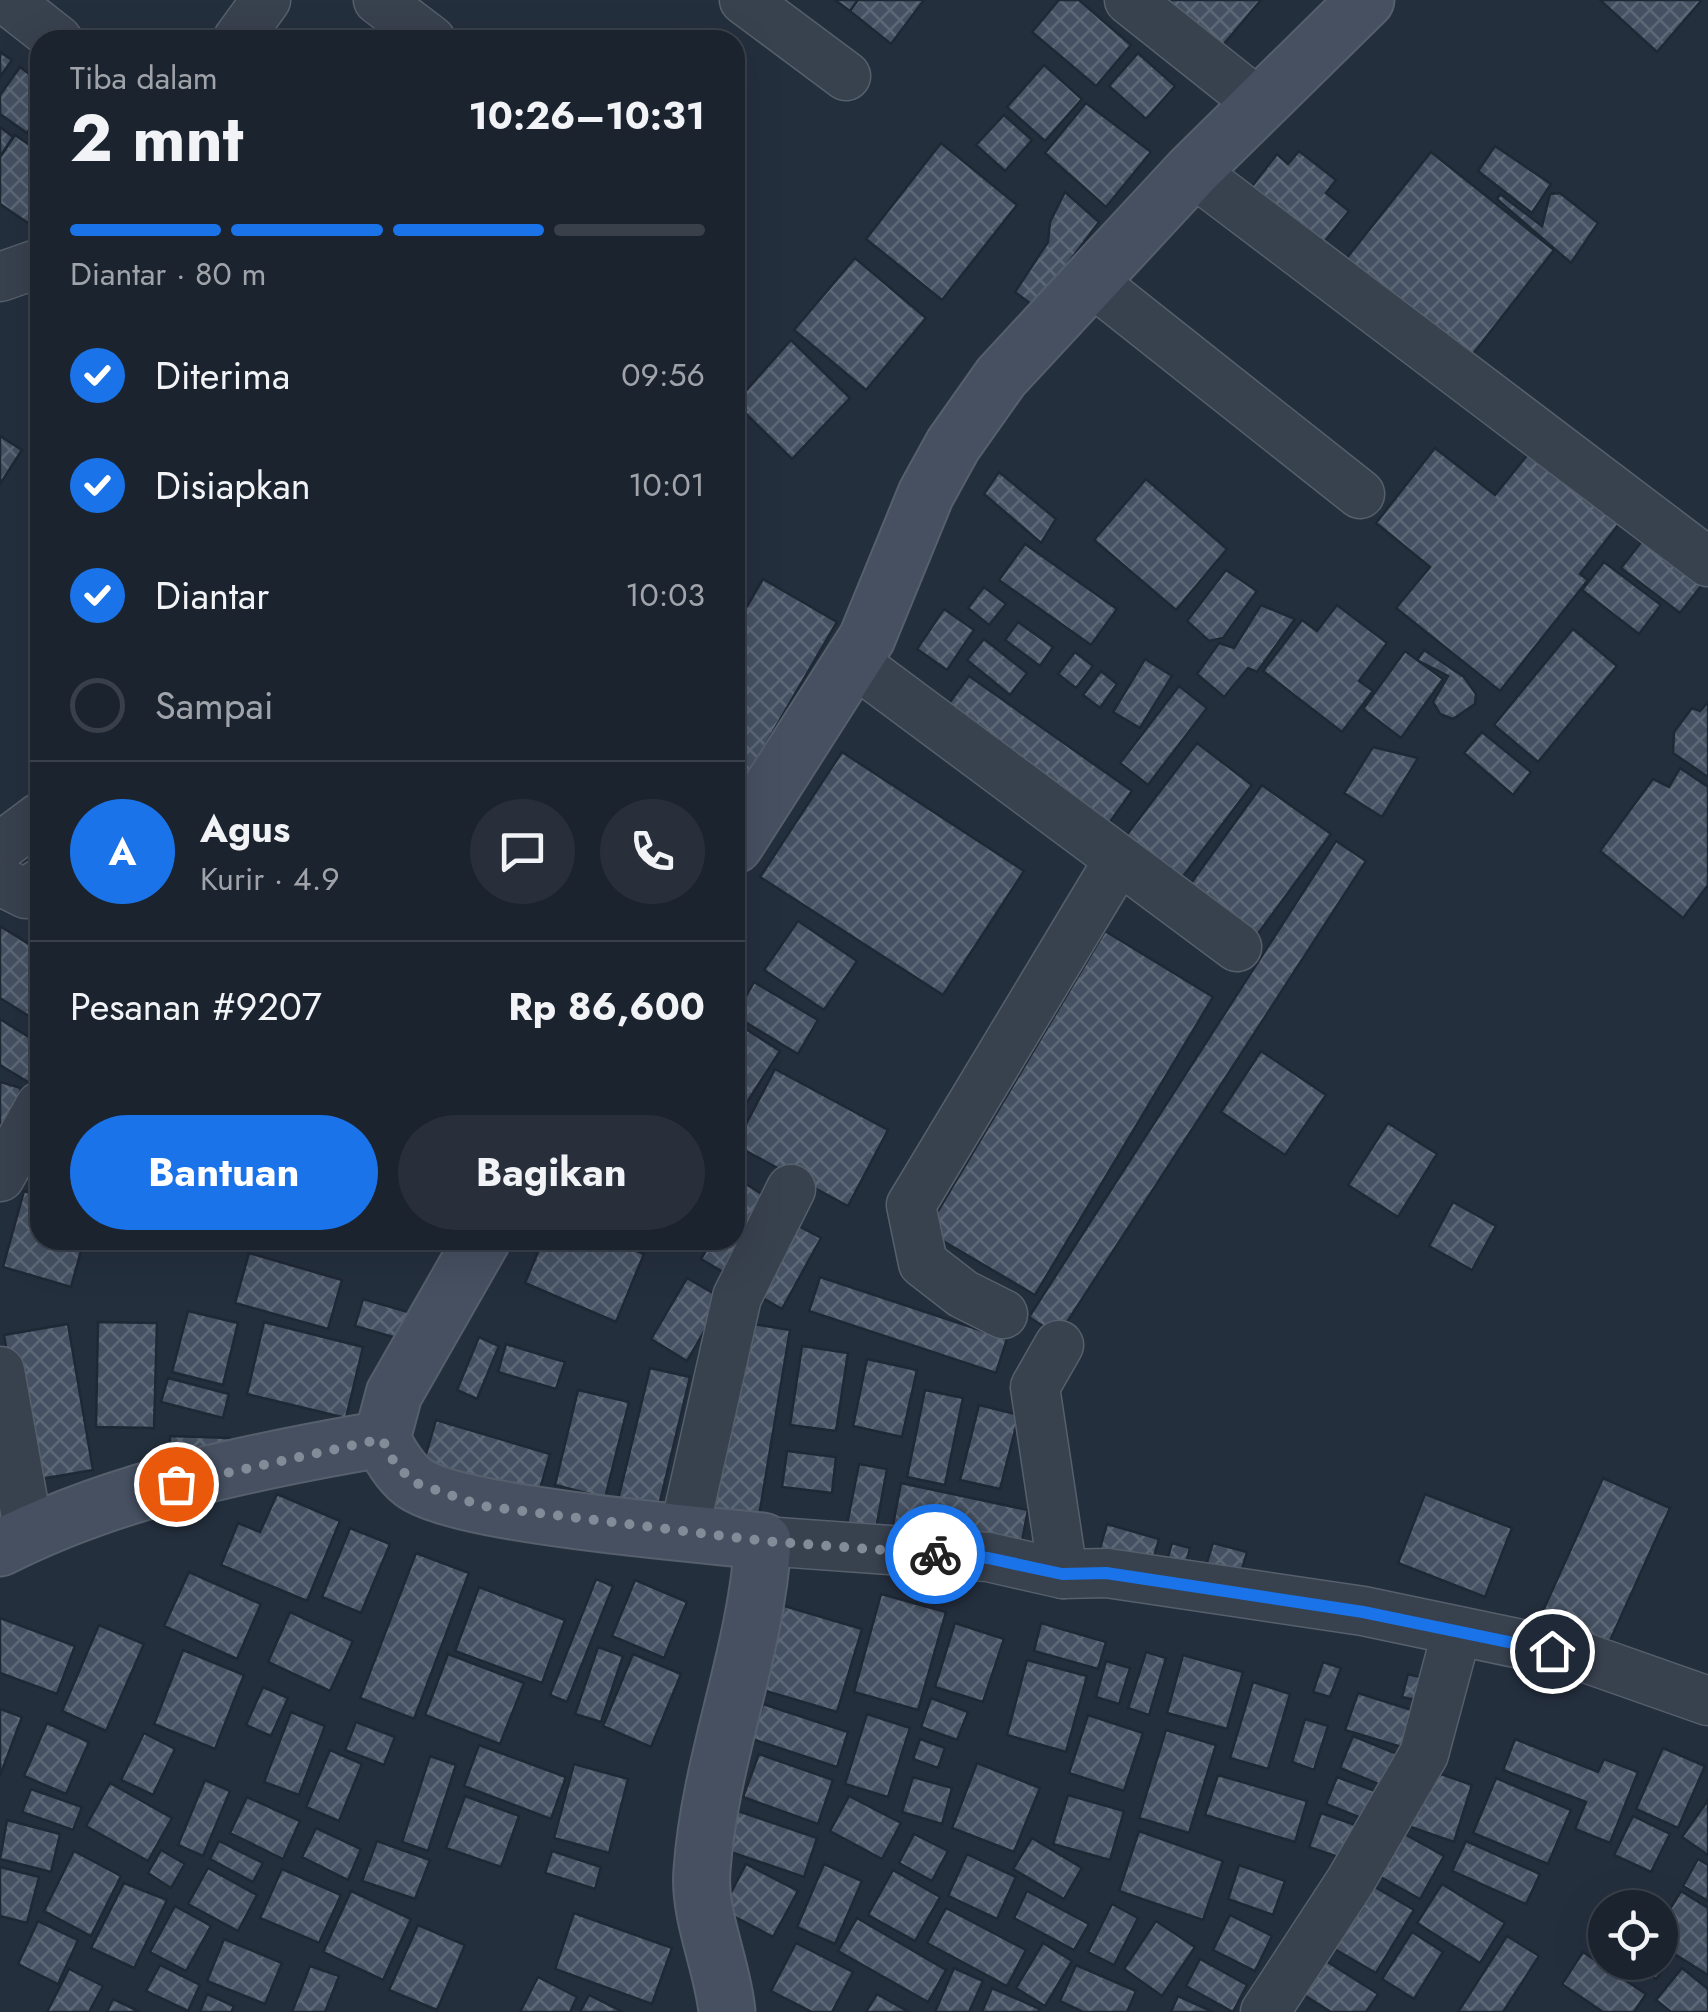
<!DOCTYPE html>
<html lang="id">
<head>
<meta charset="utf-8">
<style>
	body { margin:0; font-family:Jost,sans-serif; background:#282f3a; color:#f1f3f6; height:100vh; display:flex; flex-direction:column; font-size:38px; white-space:nowrap }
	* { box-sizing:border-box; margin:0 }
	p { font-size:32px; color:#a0a4aa }
	.icon { flex:none; width:55px; height:55px; fill:none; stroke:currentColor; stroke-width:2; stroke-linecap:round; stroke-linejoin:round }
	.map { position:relative; flex:1; overflow:hidden }
	.details { position:absolute; left:30px; top:30px; width:715px; height:1220px; display:flex; flex-direction:column; background:#1b232e; border-radius:30px; box-shadow:0 10px 40px #0002,0 0 0 2px #39404a }
	.details>* { flex:none }
	.fabs { position:absolute; left:1588px; top:1890px; display:grid; gap:20px }
	.fabs a { display:grid; place-items:center; width:90px; height:90px; border-radius:50%; background:#1b232e; box-shadow:0 10px 40px #0002,0 0 0 2px #39404a; font-size:50px }
	.pin { position:absolute; display:grid; place-items:center; width:85px; height:85px; color:#fff; margin:-42px; border:5px solid #fff; border-radius:50%; box-shadow:0 2px 10px #0007 }
	.courier { position:absolute; display:grid; place-items:center; width:100px; height:100px; margin:-50px; border:8px solid #1a73e8; border-radius:50%; background:#fff; color:#222; box-shadow:0 2px 12px #0007 }
	.summary em { font-style:normal; font-weight:700 }
	.summary div { display:flex; flex-direction:column-reverse }
	.summary { display:flex; align-items:center; justify-content:space-between; height:170px; padding:0 40px }
	h1 { font-size:65px; font-weight:700; line-height:75px }
	.bar { display:grid; grid-template-columns:repeat(4,1fr); gap:15px 10px; align-content:center; height:120px; padding:0 40px }
	.bar i { height:12px; border-radius:8px; background:#39404a }
	.bar .selected { background:#1a73e8 }
	.bar p { grid-column:span 4 }
	.line { display:flex; align-items:center; gap:25px; padding:0 40px; border-top:2px solid #39404a }
	.line div { flex:1 }
	.round { display:grid; place-items:center; flex:none; width:105px; height:105px; border-radius:52px; background:#282f3a }
	ol { padding:0 40px; list-style:none }
	li { display:flex; align-items:center; gap:30px; height:110px }
	li p { margin-inline-start:auto }
	li .icon { padding:10px; border-radius:50%; background:#1a73e8; color:#fff; stroke-width:4 }
	li:last-child { color:#a0a4aa }
	li i { width:55px; height:55px; border:5px solid #39404a; border-radius:50% }
	.action { display:flex; gap:20px; margin-top:auto; padding:20px 40px }
	.action a { flex:1; height:115px; border-radius:60px; background:#1a73e8; color:#fff; font-size:40px; font-weight:700; line-height:115px; text-align:center }
	.action a+a { background:#282f3a; color:#f1f3f6 }
	.map>svg:first-child { display:block }
</style>
</head>
<body>
<div class="map">
<svg width="1708" height="2012" viewBox="0 0 1708 2012">
	<defs>
		<pattern id="building-cross-hatch" width="8" height="8" patternUnits="userSpaceOnUse" patternTransform="scale(2.5)"><rect width="8" height="8" fill="#455162"/><path d="M0 0l8 8M0 8l8-8" fill="none" stroke="#5d6877"/></pattern>
	</defs>
	<rect width="100%" height="100%" fill="#242f3e"/>
	<g fill="url(#building-cross-hatch)" stroke="#1f2835" stroke-width="2.5">
		<polygon points="835,0 858,0 850,11"/>
		<polygon points="858,0 924,0 891,44 850,11"/>
		<polygon points="1059,0 1079,0 1131,45 1096,86 1032,32"/>
		<polygon points="1166,0 1261,0 1223,45"/>
		<polygon points="1600,0 1700,0 1701,1 1657,52"/>
		<polygon points="0,52 12,60 0,77"/>
		<polygon points="1138,53 1175,86 1146,119 1109,86"/>
		<polygon points="1044,65 1082,99 1045,141 1007,107"/>
		<polygon points="20,67 40,82 40,114 27,133 0,114 0,95"/>
		<polygon points="1086,103 1151,152 1106,207 1045,153"/>
		<polygon points="1004,115 1032,140 1005,171 976,145"/>
		<polygon points="0,127 13,137 0,157"/>
		<polygon points="15,135 40,152 40,205 28,223 0,204 0,157"/>
		<polygon points="941,143 1017,205 942,300 866,239"/>
		<polygon points="1495,146 1551,184 1532,213 1478,171"/>
		<polygon points="1299,151 1336,180 1326,193 1349,211 1310,260 1239,203 1277,154 1288,164"/>
		<polygon points="1431,152 1554,250 1459,372 1334,274"/>
		<polygon points="1065,192 1099,222 1035,307 1015,292 1048,242 1050,222"/>
		<polygon points="1560,193 1598,223 1571,263 1497,199 1500,194 1542,226 1550,194"/>
		<polygon points="855,258 926,318 866,390 794,330"/>
		<polygon points="791,340 850,398 792,459 735,403"/>
		<polygon points="0,436 22,450 0,484"/>
		<polygon points="1435,448 1495,495 1533,448 1622,520 1580,574 1588,580 1500,691 1396,608 1430,567 1376,523"/>
		<polygon points="999,472 1056,519 1041,543 984,494"/>
		<polygon points="1146,479 1227,549 1176,610 1094,540"/>
		<polygon points="1646,536 1705,581 1680,613 1621,568"/>
		<polygon points="1025,544 1117,609 1091,645 999,580"/>
		<polygon points="1604,562 1661,605 1639,634 1582,590"/>
		<polygon points="1226,570 1257,591 1223,638 1209,641 1187,621"/>
		<polygon points="763,579 837,622 735,797 735,627"/>
		<polygon points="984,587 1006,604 989,625 968,608"/>
		<polygon points="1261,605 1295,619 1257,672 1248,668 1224,697 1197,674 1219,643 1234,648"/>
		<polygon points="1337,605 1387,643 1359,681 1373,691 1342,732 1263,671 1302,620 1317,631"/>
		<polygon points="944,609 974,630 947,670 917,649"/>
		<polygon points="1018,622 1053,647 1040,666 1005,640"/>
		<polygon points="1573,629 1617,666 1538,762 1494,725"/>
		<polygon points="984,639 1027,673 1010,695 967,660"/>
		<polygon points="1424,650 1464,677 1476,694 1475,704 1453,719 1440,714 1433,702 1448,676 1417,660"/>
		<polygon points="1405,651 1443,679 1401,738 1363,709"/>
		<polygon points="1075,652 1093,666 1076,688 1058,674"/>
		<polygon points="1145,659 1172,676 1140,728 1113,712"/>
		<polygon points="1101,671 1117,684 1100,708 1083,695"/>
		<polygon points="969,676 1132,791 1105,829 942,713"/>
		<polygon points="1179,686 1207,708 1148,785 1120,763"/>
		<polygon points="1708,702 1708,777 1673,753 1674,732 1692,708 1700,711"/>
		<polygon points="1482,732 1531,772 1513,795 1464,753"/>
		<polygon points="1197,743 1252,785 1181,879 1125,837"/>
		<polygon points="1373,747 1418,758 1382,817 1344,793"/>
		<polygon points="842,752 1024,871 943,995 760,877"/>
		<polygon points="1680,768 1708,787 1708,885 1683,918 1600,851 1653,779 1669,787"/>
		<polygon points="1262,785 1331,834 1257,935 1189,886"/>
		<polygon points="1336,841 1366,861 1058,1336 1029,1317"/>
		<polygon points="40,904 40,928 29,921"/>
		<polygon points="798,921 857,961 824,1010 764,970"/>
		<polygon points="0,926 40,951 40,1023 0,998"/>
		<polygon points="1105,931 1213,997 1035,1295 926,1231"/>
		<polygon points="754,982 818,1020 798,1054 735,1016"/>
		<polygon points="0,1019 40,1044 40,1074 33,1085 0,1065"/>
		<polygon points="735,1022 780,1051 735,1121"/>
		<polygon points="1261,1051 1326,1095 1285,1155 1221,1112"/>
		<polygon points="775,1069 888,1130 848,1206 735,1145"/>
		<polygon points="0,1082 21,1088 11,1126 0,1123"/>
		<polygon points="1388,1123 1437,1154 1398,1217 1348,1185"/>
		<polygon points="746,1184 778,1204 733,1278 701,1259 712,1240 735,1240 735,1202"/>
		<polygon points="24,1191 40,1196 40,1240 84,1240 71,1287 3,1267"/>
		<polygon points="1453,1202 1496,1226 1472,1270 1429,1246"/>
		<polygon points="795,1224 821,1238 782,1309 757,1295"/>
		<polygon points="543,1240 611,1240 644,1254 616,1322 525,1283"/>
		<polygon points="249,1253 342,1280 328,1329 235,1303"/>
		<polygon points="820,1277 1007,1339 996,1373 809,1311"/>
		<polygon points="687,1278 723,1299 687,1361 651,1339"/>
		<polygon points="363,1299 415,1314 407,1341 355,1326"/>
		<polygon points="188,1311 238,1323 223,1385 172,1372"/>
		<polygon points="98,1322 157,1323 154,1428 96,1427"/>
		<polygon points="264,1322 363,1347 346,1418 247,1394"/>
		<polygon points="740,1322 790,1330 758,1522 709,1513"/>
		<polygon points="68,1324 93,1470 29,1481 4,1335"/>
		<polygon points="479,1337 499,1346 477,1399 457,1390"/>
		<polygon points="506,1344 565,1362 556,1389 498,1372"/>
		<polygon points="802,1346 848,1353 836,1431 790,1425"/>
		<polygon points="867,1359 917,1370 902,1437 853,1426"/>
		<polygon points="650,1368 690,1377 657,1514 617,1504"/>
		<polygon points="168,1378 229,1394 223,1418 161,1402"/>
		<polygon points="578,1390 629,1402 605,1498 555,1485"/>
		<polygon points="925,1390 963,1398 945,1485 907,1477"/>
		<polygon points="979,1405 1019,1415 1000,1489 960,1480"/>
		<polygon points="436,1420 550,1454 536,1503 422,1468"/>
		<polygon points="170,1436 230,1438 230,1464 169,1463"/>
		<polygon points="787,1451 836,1457 832,1493 782,1487"/>
		<polygon points="859,1464 887,1469 876,1529 847,1524"/>
		<polygon points="1603,1478 1670,1508 1604,1654 1537,1624"/>
		<polygon points="901,1483 1028,1510 1019,1556 892,1530"/>
		<polygon points="277,1494 340,1521 307,1601 221,1565 238,1523 260,1532"/>
		<polygon points="1425,1494 1512,1528 1485,1597 1398,1563"/>
		<polygon points="1107,1524 1159,1539 1151,1567 1099,1552"/>
		<polygon points="350,1528 390,1544 361,1613 322,1597"/>
		<polygon points="1172,1543 1190,1548 1184,1572 1165,1567"/>
		<polygon points="1213,1543 1247,1552 1239,1579 1205,1569"/>
		<polygon points="416,1553 469,1573 414,1719 360,1698"/>
		<polygon points="189,1572 261,1604 237,1659 164,1626"/>
		<polygon points="596,1579 613,1586 567,1702 550,1695"/>
		<polygon points="635,1580 687,1602 664,1658 612,1636"/>
		<polygon points="479,1587 565,1620 542,1683 455,1651"/>
		<polygon points="881,1594 946,1612 918,1710 854,1692"/>
		<polygon points="781,1605 862,1629 837,1712 756,1688"/>
		<polygon points="290,1612 353,1641 330,1691 268,1662"/>
		<polygon points="0,1618 75,1646 57,1694 0,1673"/>
		<polygon points="955,1623 1004,1639 983,1702 935,1687"/>
		<polygon points="1041,1623 1106,1642 1098,1669 1034,1651"/>
		<polygon points="99,1625 144,1644 106,1731 62,1711"/>
		<polygon points="598,1647 623,1656 601,1722 575,1714"/>
		<polygon points="183,1650 244,1675 215,1749 154,1724"/>
		<polygon points="1146,1652 1166,1658 1149,1715 1128,1708"/>
		<polygon points="448,1654 524,1683 500,1744 425,1715"/>
		<polygon points="633,1654 681,1674 651,1747 603,1726"/>
		<polygon points="1183,1655 1243,1672 1227,1729 1167,1713"/>
		<polygon points="1027,1660 1087,1676 1066,1752 1007,1735"/>
		<polygon points="1106,1661 1130,1668 1119,1704 1096,1697"/>
		<polygon points="1323,1662 1341,1668 1330,1697 1313,1692"/>
		<polygon points="1408,1674 1434,1681 1429,1703 1402,1697"/>
		<polygon points="1253,1682 1290,1694 1268,1769 1230,1758"/>
		<polygon points="263,1687 288,1698 271,1736 246,1725"/>
		<polygon points="1358,1693 1418,1712 1405,1748 1345,1730"/>
		<polygon points="931,1698 968,1712 957,1740 921,1727"/>
		<polygon points="763,1704 848,1732 837,1767 752,1739"/>
		<polygon points="0,1709 22,1717 0,1776"/>
		<polygon points="291,1712 325,1726 299,1795 264,1782"/>
		<polygon points="867,1714 910,1728 888,1797 845,1784"/>
		<polygon points="1088,1715 1143,1733 1124,1791 1069,1773"/>
		<polygon points="1305,1719 1328,1726 1314,1770 1292,1762"/>
		<polygon points="356,1722 395,1737 384,1765 345,1750"/>
		<polygon points="47,1723 89,1742 66,1794 24,1776"/>
		<polygon points="1166,1730 1216,1745 1189,1833 1139,1818"/>
		<polygon points="144,1733 175,1749 153,1795 121,1780"/>
		<polygon points="1353,1736 1407,1758 1393,1790 1340,1768"/>
		<polygon points="920,1739 945,1748 938,1768 913,1759"/>
		<polygon points="1515,1739 1598,1772 1604,1759 1638,1772 1610,1843 1575,1829 1586,1802 1503,1770"/>
		<polygon points="479,1745 566,1777 551,1819 464,1786"/>
		<polygon points="1663,1748 1705,1766 1678,1828 1636,1809"/>
		<polygon points="330,1750 362,1764 339,1821 306,1807"/>
		<polygon points="759,1754 833,1780 818,1824 743,1797"/>
		<polygon points="430,1756 456,1765 428,1851 402,1842"/>
		<polygon points="977,1763 1040,1788 1014,1852 952,1828"/>
		<polygon points="574,1764 628,1779 609,1853 554,1838"/>
		<polygon points="1421,1767 1472,1785 1454,1842 1402,1824"/>
		<polygon points="1218,1775 1307,1801 1295,1842 1205,1815"/>
		<polygon points="913,1777 952,1788 942,1824 902,1812"/>
		<polygon points="1337,1777 1386,1795 1374,1823 1326,1804"/>
		<polygon points="1496,1778 1571,1810 1548,1864 1473,1833"/>
		<polygon points="205,1780 230,1791 203,1856 178,1845"/>
		<polygon points="110,1783 172,1818 148,1861 86,1826"/>
		<polygon points="31,1789 82,1807 73,1830 22,1812"/>
		<polygon points="1068,1795 1124,1811 1110,1860 1053,1844"/>
		<polygon points="465,1796 519,1816 501,1867 446,1848"/>
		<polygon points="849,1796 901,1823 882,1859 830,1831"/>
		<polygon points="247,1797 300,1821 283,1859 230,1833"/>
		<polygon points="1708,1800 1708,1855 1682,1837"/>
		<polygon points="735,1810 817,1838 804,1877 722,1849"/>
		<polygon points="1321,1813 1361,1827 1350,1861 1309,1847"/>
		<polygon points="1633,1816 1670,1834 1651,1872 1614,1855"/>
		<polygon points="7,1820 60,1834 51,1872 0,1859"/>
		<polygon points="316,1828 361,1849 348,1880 302,1857"/>
		<polygon points="1139,1831 1223,1861 1203,1920 1119,1891"/>
		<polygon points="1401,1832 1444,1856 1420,1899 1377,1875"/>
		<polygon points="914,1834 948,1851 932,1881 899,1863"/>
		<polygon points="1032,1838 1082,1868 1064,1899 1013,1869"/>
		<polygon points="219,1841 263,1863 253,1882 210,1859"/>
		<polygon points="377,1841 430,1860 415,1899 362,1881"/>
		<polygon points="1466,1841 1540,1874 1526,1904 1452,1871"/>
		<polygon points="161,1850 185,1864 171,1888 148,1873"/>
		<polygon points="74,1851 121,1876 91,1936 44,1911"/>
		<polygon points="552,1851 601,1867 595,1889 545,1873"/>
		<polygon points="967,1854 1016,1877 997,1919 948,1896"/>
		<polygon points="1698,1859 1708,1865 1708,1901 1683,1886"/>
		<polygon points="746,1864 798,1891 773,1937 722,1910"/>
		<polygon points="824,1864 862,1881 835,1944 797,1927"/>
		<polygon points="1239,1865 1285,1881 1273,1915 1228,1899"/>
		<polygon points="0,1867 39,1877 27,1923 0,1916"/>
		<polygon points="208,1868 257,1895 238,1931 188,1904"/>
		<polygon points="282,1869 341,1895 319,1943 260,1918"/>
		<polygon points="893,1870 940,1897 915,1941 868,1915"/>
		<polygon points="1363,1880 1414,1910 1376,1973 1326,1944"/>
		<polygon points="124,1883 167,1900 134,1968 91,1948"/>
		<polygon points="1442,1884 1505,1923 1480,1963 1417,1923"/>
		<polygon points="351,1891 411,1919 383,1980 323,1952"/>
		<polygon points="1027,1891 1089,1924 1074,1950 1014,1918"/>
		<polygon points="1681,1891 1708,1908 1708,1975 1660,1945 1660,1925"/>
		<polygon points="1112,1904 1138,1918 1114,1965 1088,1952"/>
		<polygon points="175,1906 211,1926 186,1971 150,1952"/>
		<polygon points="946,1908 1026,1950 1007,1986 927,1943"/>
		<polygon points="574,1913 672,1948 652,2004 555,1969"/>
		<polygon points="1230,1915 1272,1936 1255,1971 1213,1950"/>
		<polygon points="857,1918 946,1970 928,2002 838,1951"/>
		<polygon points="38,1921 78,1940 58,1984 18,1964"/>
		<polygon points="1156,1921 1195,1947 1162,1996 1124,1969"/>
		<polygon points="418,1925 465,1945 437,2010 389,1990"/>
		<polygon points="1412,1932 1443,1952 1414,1999 1382,1979"/>
		<polygon points="1507,1936 1539,1956 1503,2012 1458,2012"/>
		<polygon points="224,1939 282,1963 265,2004 207,1981"/>
		<polygon points="796,1943 853,1972 832,2012 812,2012 771,1991"/>
		<polygon points="1043,1943 1072,1961 1045,2006 1016,1988"/>
		<polygon points="1660,1949 1672,1959 1656,1979 1635,1962 1660,1962"/>
		<polygon points="1583,1952 1646,1994 1634,2012 1603,2012 1562,1984"/>
		<polygon points="1315,1954 1378,1994 1366,2012 1331,2012 1293,1988"/>
		<polygon points="1200,1959 1247,1985 1233,2012 1186,1986"/>
		<polygon points="160,1965 200,1985 188,2011 146,1991"/>
		<polygon points="1076,1965 1136,1991 1127,2012 1083,2012 1060,2001"/>
		<polygon points="310,1966 339,1976 325,2012 292,2012"/>
		<polygon points="954,1968 983,1981 969,2012 935,2012"/>
		<polygon points="1682,1968 1708,1989 1708,2012 1671,2012 1656,2000"/>
		<polygon points="69,1969 103,1986 89,2012 47,2012"/>
		<polygon points="538,1977 577,1997 570,2012 520,2012"/>
		<polygon points="992,1988 1040,2009 1038,2012 982,2012"/>
		<polygon points="207,1994 234,2006 231,2012 200,2012"/>
		<polygon points="877,1994 909,2012 866,2012"/>
		<polygon points="589,1995 623,2012 580,2012"/>
		<polygon points="1178,1996 1213,2012 1171,2012"/>
		<polygon points="113,1999 140,2012 107,2012"/>
	</g>
	<g fill="none" stroke-linecap="round" stroke-linejoin="round">
		<defs>
			<g id="street">
				<polyline points="7,0 58,40"/>
				<polyline points="378,0 431,40"/>
				<polyline points="744,0 846,76"/>
				<polyline points="1129,0 1261,105"/>
				<polyline points="237,40 266,0"/>
				<polyline points="1192,171 1708,562"/>
				<polyline points="0,277 40,263"/>
				<polyline points="1090,280 1360,494"/>
				<polyline points="854,662 1237,947"/>
				<polyline points="0,847 40,817"/>
				<polyline points="0,881 26,894 40,883"/>
				<polyline points="0,1177 40,1106"/>
				<polyline points="1003,1314 963,1294 923,1263 911,1205 1118,861"/>
				<polyline points="1059,1345 1035,1387 1063,1574"/>
				<polyline points="0,1371 29,1534"/>
				<polyline points="684,1532 737,1297 791,1189"/>
				<polyline points="763,1541 988,1557 1063,1574 1107,1573 1363,1611 1583,1657 1708,1701"/>
				<polyline points="1265,2012 1350,1882 1424,1754 1457,1631"/>
			</g>
			<g id="secondary">
				<polyline points="735,845 867,638 926,494 953,445 1001,377 1192,171 1366,0"/>
				<path d="M482,1240L394,1394L382,1439C390,1455 399,1471 413,1482C456,1515 698,1534 763,1541C756,1654 710,1758 702,1870C698,1916 723,1966 727,2012"/>
				<path d="M0,1548C116,1489 254,1461 382,1439"/>
			</g>
		</defs>
		<use href="#street" stroke="#565f6c" stroke-width="51"/>
		<use href="#secondary" stroke="#565f6c" stroke-width="59"/>
		<use href="#street" stroke="#38414e" stroke-width="48"/>
		<use href="#secondary" stroke="#465061" stroke-width="55"/>
	</g>
	<g fill="none" stroke-linecap="round" stroke-linejoin="round">
		<polyline stroke="#828b98" stroke-width="10" stroke-dasharray="0 18" points="176,1484 382,1439 394,1462 413,1482 482,1506 764,1541 935,1554"/>
		<polyline stroke="#1a73e8" stroke-width="12" points="935,1554 988,1558 1062,1574 1106,1573 1363,1612 1552,1651"/>
	</g>
</svg>
<div class="fabs">
<a><svg class="icon" aria-label="locate" viewBox="0 0 24 24"><circle cx="12" cy="12" r="6"/><path d="M12 2v4M12 18v4M2 12h4M18 12h4"/></svg></a>
</div>
<div class="pin" style="left:176px;top:1484px;background:#ea580c"><svg class="icon" aria-label="bag" viewBox="0 0 24 24"><path d="M5 8h14l-1 12H6zM9 8a3 3 0 0 1 6 0"/></svg></div>
<div class="pin" style="left:1552px;top:1651px;background:#1f2937"><svg class="icon" aria-label="home" viewBox="0 0 24 24"><path d="M3 11l9-7 9 7M6 9v11h12V9"/></svg></div>
<div class="courier" style="left:935px;top:1554px"><svg class="icon" aria-label="bike" viewBox="0 0 24 24"><circle cx="6" cy="16" r="4"/><circle cx="18" cy="16" r="4"/><path d="M6 16l4-8h5l3 8M10 8l3 8H6M13 5h3"/></svg></div>
<section class="details">
<div class="summary"><div><h1>2 mnt</h1><p>Tiba dalam</p></div><em>10:26–10:31</em></div>
<div class="bar"><i class="selected"></i><i class="selected"></i><i class="selected"></i><i></i><p>Diantar · 80 m</p></div>
<ol>
<li><svg class="icon" aria-label="check" viewBox="0 0 24 24"><path d="M5 12l5 5 9-10"/></svg>Diterima<p>09:56</p></li>
<li><svg class="icon" aria-label="check" viewBox="0 0 24 24"><path d="M5 12l5 5 9-10"/></svg>Disiapkan<p>10:01</p></li>
<li><svg class="icon" aria-label="check" viewBox="0 0 24 24"><path d="M5 12l5 5 9-10"/></svg>Diantar<p>10:03</p></li>
<li><i></i>Sampai</li>
</ol>
<div class="line" style="height:180px"><b class="round" style="background:#1a73e8;color:#fff">A</b><div><b>Agus</b><p>Kurir · 4.9</p></div><a class="round"><svg class="icon" aria-label="chat" viewBox="0 0 24 24"><path d="M4 5h16v11H9l-5 4z"/></svg></a><a class="round"><svg class="icon" aria-label="phone" viewBox="0 0 24 24"><path d="M5 4h4l2 5-3 2q2 4 5 5l2-3 5 2v4C11 20 4 13 5 4z"/></svg></a></div>
<div class="line" style="height:130px"><div>Pesanan #9207</div><b>Rp 86,600</b></div>
<div class="action"><a>Bantuan</a><a>Bagikan</a></div>
</section>
</div>
</body>
</html>
